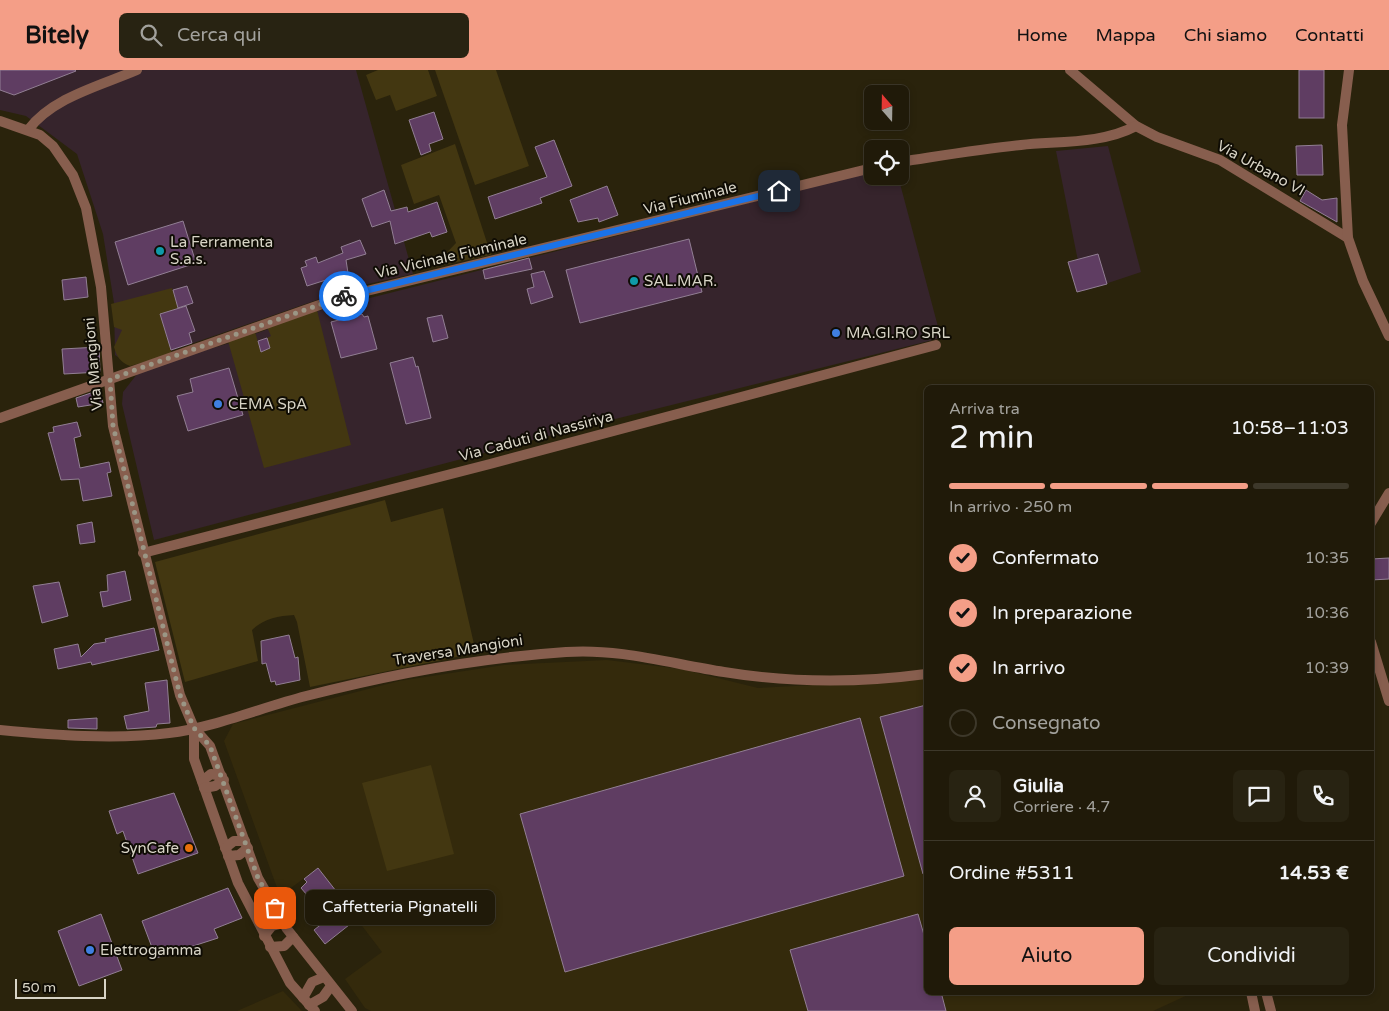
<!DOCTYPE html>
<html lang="it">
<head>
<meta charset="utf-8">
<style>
	body { margin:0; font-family:"Varela Round",sans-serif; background:#282312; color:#f1f3f6; height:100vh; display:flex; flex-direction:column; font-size:19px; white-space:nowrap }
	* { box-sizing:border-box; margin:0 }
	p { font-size:16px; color:#a2a19c }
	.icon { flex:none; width:28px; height:28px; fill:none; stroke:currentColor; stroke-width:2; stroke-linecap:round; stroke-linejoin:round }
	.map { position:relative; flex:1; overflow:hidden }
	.sheet { position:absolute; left:924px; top:315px; width:450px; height:610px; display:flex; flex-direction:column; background:#201a09; border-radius:8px; box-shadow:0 2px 8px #0003,0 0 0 1px #3d382a }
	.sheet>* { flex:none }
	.needle { width:32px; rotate:340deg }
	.controls { position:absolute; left:864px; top:15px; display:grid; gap:10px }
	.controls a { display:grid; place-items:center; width:45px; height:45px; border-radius:8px; background:#201a09; box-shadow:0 2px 8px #0003,0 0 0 1px #3d382a; font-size:25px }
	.scale { position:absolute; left:15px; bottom:12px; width:91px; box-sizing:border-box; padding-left:5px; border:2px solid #d8d4c6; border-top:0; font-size:14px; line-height:18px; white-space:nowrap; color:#d8d4c6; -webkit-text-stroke:4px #0f0c04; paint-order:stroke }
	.pin { position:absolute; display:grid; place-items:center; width:42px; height:42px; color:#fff; margin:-21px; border-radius:10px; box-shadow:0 2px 8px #0006 }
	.courier { position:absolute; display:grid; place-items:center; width:50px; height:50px; margin:-25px; border:4px solid #1a73e8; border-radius:50%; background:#fff; color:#222; box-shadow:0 1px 6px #0007 }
	.bubble { position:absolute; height:35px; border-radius:8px; background:#201a09; box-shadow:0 2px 8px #0003,0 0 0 1px #3d382a; font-size:16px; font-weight:600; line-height:35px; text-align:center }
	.overview em { font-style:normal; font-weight:600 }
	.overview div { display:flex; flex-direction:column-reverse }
	.overview { display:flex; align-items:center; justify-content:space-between; height:85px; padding:0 25px }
	h1 { font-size:32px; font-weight:600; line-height:38px }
	.bar { display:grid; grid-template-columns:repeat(4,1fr); gap:8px 5px; align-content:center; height:60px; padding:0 25px }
	.bar i { height:6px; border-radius:4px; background:#3d382a }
	.bar .selected { background:#f49e87 }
	.bar p { grid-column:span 4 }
	.line { display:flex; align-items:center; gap:12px; padding:0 25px; border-top:1px solid #3d382a }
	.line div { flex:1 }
	.round { display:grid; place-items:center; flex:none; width:52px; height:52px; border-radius:8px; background:#282312 }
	ol { padding:0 25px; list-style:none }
	li { display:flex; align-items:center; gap:15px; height:55px }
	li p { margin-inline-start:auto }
	li .icon { padding:5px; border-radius:50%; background:#f49e87; color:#111; stroke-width:4 }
	li:last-child { color:#a2a19c }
	li i { width:28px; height:28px; border:2px solid #3d382a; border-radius:50% }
	.button { display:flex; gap:10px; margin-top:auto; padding:10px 25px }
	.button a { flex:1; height:58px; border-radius:8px; background:#f49e87; color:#111; font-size:20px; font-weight:600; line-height:58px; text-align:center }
	.button a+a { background:#282312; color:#f1f3f6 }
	header { display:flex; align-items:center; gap:30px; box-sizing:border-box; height:70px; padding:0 25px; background:#f49e87; color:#111 }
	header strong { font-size:24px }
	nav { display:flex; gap:28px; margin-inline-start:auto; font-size:18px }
	.search { width:350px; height:45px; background:#282312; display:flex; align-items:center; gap:12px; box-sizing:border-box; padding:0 18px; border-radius:8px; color:#a2a19c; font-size:19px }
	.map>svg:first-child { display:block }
</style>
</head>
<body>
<header>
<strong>Bitely</strong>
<div class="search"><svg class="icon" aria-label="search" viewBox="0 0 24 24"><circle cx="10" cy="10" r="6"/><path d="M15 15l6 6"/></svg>Cerca qui</div>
<nav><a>Home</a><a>Mappa</a><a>Chi siamo</a><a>Contatti</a></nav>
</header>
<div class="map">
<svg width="1389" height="941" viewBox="0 0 1389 941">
	<rect width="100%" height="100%" fill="#2a230c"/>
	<g fill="#342a0c">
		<polygon points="607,590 681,599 758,618 926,609 926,922 1192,923 1153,941 371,941 365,938 345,909 382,882 318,798 280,826 224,671 233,654 399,611 504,595"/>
		<polygon points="283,921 302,941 237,941"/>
	</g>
	<g fill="#36242c">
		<polygon points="0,0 356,0 413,204 354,217 139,292 125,292 115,285 114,233 103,164 77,84 26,46 0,40"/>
		<polygon points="1108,76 1141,202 1084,221 1056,81"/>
		<polygon points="872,102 872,106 898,106 941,268 575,359 154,470 122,334 123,322 141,299 233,272 318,241"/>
	</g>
	<g fill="#433711">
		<polygon points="378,0 428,0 437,26 396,41 390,25 376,30 366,5"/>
		<polygon points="435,0 496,0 529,96 475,115"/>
		<polygon points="455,74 491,185 433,197 456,173 439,125 414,134 401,95"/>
		<path d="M172,218L178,238L160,245L172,284L130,296C120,292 117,287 114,277L122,260L114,257L111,234Z"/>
		<polygon points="317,240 351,375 264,398 228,271 255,262 261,282 270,278 267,268 271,266 267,257"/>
		<path d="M385,430L391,452L443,438L476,583L310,617L297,552L294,545C278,546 263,549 252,560L258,591L185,612L155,492Z"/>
		<polygon points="431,695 454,784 387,801 362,713"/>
	</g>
	<g fill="#5f3d62" stroke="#927f94">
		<polygon points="0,0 75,0 76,1 14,25 0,20"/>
		<rect x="1299" y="0" width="25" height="48"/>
		<polygon points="434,42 443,69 429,74 431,81 421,85 409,50"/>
		<polygon points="554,70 572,116 540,128 542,133 495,149 488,127 547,107 535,77"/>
		<polygon points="1322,75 1323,105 1297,105 1296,76"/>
		<polygon points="607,116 618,145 599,152 598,148 578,152 570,130"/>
		<polygon points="384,120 391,141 407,137 408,142 437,132 447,162 432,167 430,162 395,174 390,151 372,157 362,129"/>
		<polygon points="1306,120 1322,130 1337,128 1337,152 1300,131"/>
		<polygon points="183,151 196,193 128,215 115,172"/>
		<polygon points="689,169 702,222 580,253 566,200"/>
		<polygon points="360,170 366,184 346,190 348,203 307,216 301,198 307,196 305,191 316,187 318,193 343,183 341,177"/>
		<polygon points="1098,184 1107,214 1077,222 1068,192"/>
		<polygon points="529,188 532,199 485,209 483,200"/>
		<polygon points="544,201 553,227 531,234 527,219 534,217 531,204"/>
		<polygon points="86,207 88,227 64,230 62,210"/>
		<polygon points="187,216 193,233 178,238 173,220"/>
		<polygon points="186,236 195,261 189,263 192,273 171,280 160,244"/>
		<polygon points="362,244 364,247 368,246 377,279 341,288 331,252"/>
		<polygon points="442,245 448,268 433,272 427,248"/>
		<polygon points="267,268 270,278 261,282 258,271"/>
		<polygon points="99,277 100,302 64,304 62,279"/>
		<polygon points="413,287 416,297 418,296 431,348 406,354 390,293"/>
		<polygon points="229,298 243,345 188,361 177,326 193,322 190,309"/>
		<polygon points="100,320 103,333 78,337 76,328"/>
		<polygon points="77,352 81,366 74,368 80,398 109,392 111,402 107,403 112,426 83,431 79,409 61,410 48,363 54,362 53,357"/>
		<polygon points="92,452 95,472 80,474 77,455"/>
		<polygon points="1389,488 1389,509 1371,510 1371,489"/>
		<polygon points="125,501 131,530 103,537 100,522 108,521 107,505"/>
		<polygon points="59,512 68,546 42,553 33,516"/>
		<polygon points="154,558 159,580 92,595 91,592 58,599 54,579 78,574 81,587 94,574 106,572 105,569"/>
		<polygon points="289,565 295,588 298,587 300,610 276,615 275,611 271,612 266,593 262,594 261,571"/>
		<polygon points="167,610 170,653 157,654 156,657 127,659 124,646 149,641 145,613"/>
		<polygon points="926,635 926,803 923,804 880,647"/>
		<polygon points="97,648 97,659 68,658 68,650"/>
		<polygon points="860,648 904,806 565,902 520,744"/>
		<polygon points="174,723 198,783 138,804 123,761 117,764 109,741"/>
		<polygon points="318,798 336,821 322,832 319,828 313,832 301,818 307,812 304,809"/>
		<polygon points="228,818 242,848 214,859 218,868 156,888 142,851"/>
		<polygon points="338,841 349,855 325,874 314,860"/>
		<polygon points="101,844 122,900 79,916 58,861"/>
		<polygon points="918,844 926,872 926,922 941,922 946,941 808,941 790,880"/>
	</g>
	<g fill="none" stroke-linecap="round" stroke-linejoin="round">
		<g stroke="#875e4e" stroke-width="10">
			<polyline points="1070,0 1136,56 1157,67 1220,90 1348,168"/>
			<polyline points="1349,0 1342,55 1348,168 1363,211 1389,266"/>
			<path d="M28,60C53,27 100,16 137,0"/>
			<path d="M900,92C940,86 980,79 1021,75C1059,71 1102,74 1136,56"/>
			<polyline points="0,348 342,227 872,98"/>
			<polyline points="1371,453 1389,423"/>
			<polyline points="143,483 490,394 936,275"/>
			<polyline points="1371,572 1389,631"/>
			<path d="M0,660C54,665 115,670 169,663C212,658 263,637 306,626C391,604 478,588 566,582C619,578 672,594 724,602C791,613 859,613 926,604"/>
			<polyline points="1251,922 1255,941"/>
			<polyline points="1266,922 1271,941"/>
		</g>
		<g stroke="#875e4e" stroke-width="10">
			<polyline points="0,51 40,65 53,76 73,105 86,138 101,217 113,356 180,625 194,658 210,676 258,808 287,859 352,941"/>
			<polyline points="194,658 194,689 238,813 290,913 315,941"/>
			<polyline points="202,711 211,704 222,706"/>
			<polyline points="204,718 215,716 224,710"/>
			<polyline points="225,778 234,771 245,771"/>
			<polyline points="228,786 239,785 248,778"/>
			<polyline points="264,866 272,856 284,853"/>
			<polyline points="270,877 284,876 293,867"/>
			<polyline points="303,928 312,912 324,907"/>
			<polyline points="309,935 323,927 331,916"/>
		</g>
	</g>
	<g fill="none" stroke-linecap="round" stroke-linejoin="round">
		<polyline stroke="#9b9685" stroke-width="5" stroke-dasharray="0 9" points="275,838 258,808 210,676 194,658 180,625 113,356 110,309 344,226"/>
		<polyline stroke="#1a73e8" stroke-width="6" points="344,226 779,121"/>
	</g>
	<g fill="#0f9aa8" stroke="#0f0c04" stroke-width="2">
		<circle cx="160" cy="181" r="5"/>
		<circle cx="634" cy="211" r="5"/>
	</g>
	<g fill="#3f7fe0" stroke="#0f0c04" stroke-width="2">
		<circle cx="836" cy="263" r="5"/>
		<circle cx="218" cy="334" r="5"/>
		<circle cx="90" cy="880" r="5"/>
	</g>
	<circle fill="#e8710a" stroke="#0f0c04" stroke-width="2" cx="189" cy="778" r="5"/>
	<g text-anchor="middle" stroke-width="4" stroke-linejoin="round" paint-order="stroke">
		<g font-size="15" fill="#d8d4c6" stroke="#0f0c04">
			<text transform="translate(1261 98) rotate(29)" y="5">Via Urbano VI</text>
			<text transform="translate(690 128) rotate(-14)" y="5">Via Fiuminale</text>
			<text transform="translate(451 186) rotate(-13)" y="5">Via Vicinale Fiuminale</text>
			<text transform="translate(93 294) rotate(-95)" y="5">Via Mangioni</text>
			<text transform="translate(536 366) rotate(-15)" y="5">Via Caduti di Nassiriya</text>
			<text transform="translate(458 580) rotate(-9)" y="5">Traversa Mangioni</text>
		</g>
		<g font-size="15" fill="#d8d4c6" stroke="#0f0c04" text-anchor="start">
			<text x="170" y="177">La Ferramenta<tspan x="170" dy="17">S.a.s.</tspan></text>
			<text x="644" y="216">SAL.MAR.</text>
			<text x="846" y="268">MA.GI.RO SRL</text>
			<text x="228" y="339">CEMA SpA</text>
			<text x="179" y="783" text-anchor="end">SynCafe</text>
			<text x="100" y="885">Elettrogamma</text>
		</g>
	</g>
</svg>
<div class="controls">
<a><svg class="needle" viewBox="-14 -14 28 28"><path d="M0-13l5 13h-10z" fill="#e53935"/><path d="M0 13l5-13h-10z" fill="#a2a19c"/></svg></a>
<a><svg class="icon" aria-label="locate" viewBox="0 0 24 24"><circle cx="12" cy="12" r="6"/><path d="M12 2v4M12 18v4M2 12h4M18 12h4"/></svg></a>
</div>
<div class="scale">50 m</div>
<div class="pin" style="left:275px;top:838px;background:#ea580c"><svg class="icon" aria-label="bag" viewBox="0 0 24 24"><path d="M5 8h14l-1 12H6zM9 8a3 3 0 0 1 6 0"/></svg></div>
<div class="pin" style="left:779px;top:121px;background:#1f2937"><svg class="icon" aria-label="home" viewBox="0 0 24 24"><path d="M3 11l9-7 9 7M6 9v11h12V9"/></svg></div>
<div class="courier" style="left:344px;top:226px"><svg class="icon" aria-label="bike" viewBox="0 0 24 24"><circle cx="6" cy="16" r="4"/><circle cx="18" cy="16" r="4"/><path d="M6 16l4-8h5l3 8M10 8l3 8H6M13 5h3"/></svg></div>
<div class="bubble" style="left:305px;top:820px;width:190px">Caffetteria Pignatelli</div>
<section class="sheet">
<div class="overview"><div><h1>2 min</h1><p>Arriva tra</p></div><em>10:58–11:03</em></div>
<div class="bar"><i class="selected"></i><i class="selected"></i><i class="selected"></i><i></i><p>In arrivo · 250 m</p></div>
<ol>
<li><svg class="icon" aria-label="check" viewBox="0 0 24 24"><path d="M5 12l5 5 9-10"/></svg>Confermato<p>10:35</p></li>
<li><svg class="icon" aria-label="check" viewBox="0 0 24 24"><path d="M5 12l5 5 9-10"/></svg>In preparazione<p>10:36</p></li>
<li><svg class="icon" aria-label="check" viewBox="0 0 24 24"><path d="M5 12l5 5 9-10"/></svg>In arrivo<p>10:39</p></li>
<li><i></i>Consegnato</li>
</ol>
<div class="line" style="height:90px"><a class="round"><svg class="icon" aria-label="person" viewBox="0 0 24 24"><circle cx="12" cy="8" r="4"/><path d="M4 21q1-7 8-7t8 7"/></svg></a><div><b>Giulia</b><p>Corriere · 4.7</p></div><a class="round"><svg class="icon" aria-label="chat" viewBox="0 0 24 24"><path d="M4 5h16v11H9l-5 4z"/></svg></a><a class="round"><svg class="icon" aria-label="phone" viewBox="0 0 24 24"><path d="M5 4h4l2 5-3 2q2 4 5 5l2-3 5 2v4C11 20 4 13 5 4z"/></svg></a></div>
<div class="line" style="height:65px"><div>Ordine #5311</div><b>14.53 €</b></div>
<div class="button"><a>Aiuto</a><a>Condividi</a></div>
</section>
</div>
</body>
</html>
